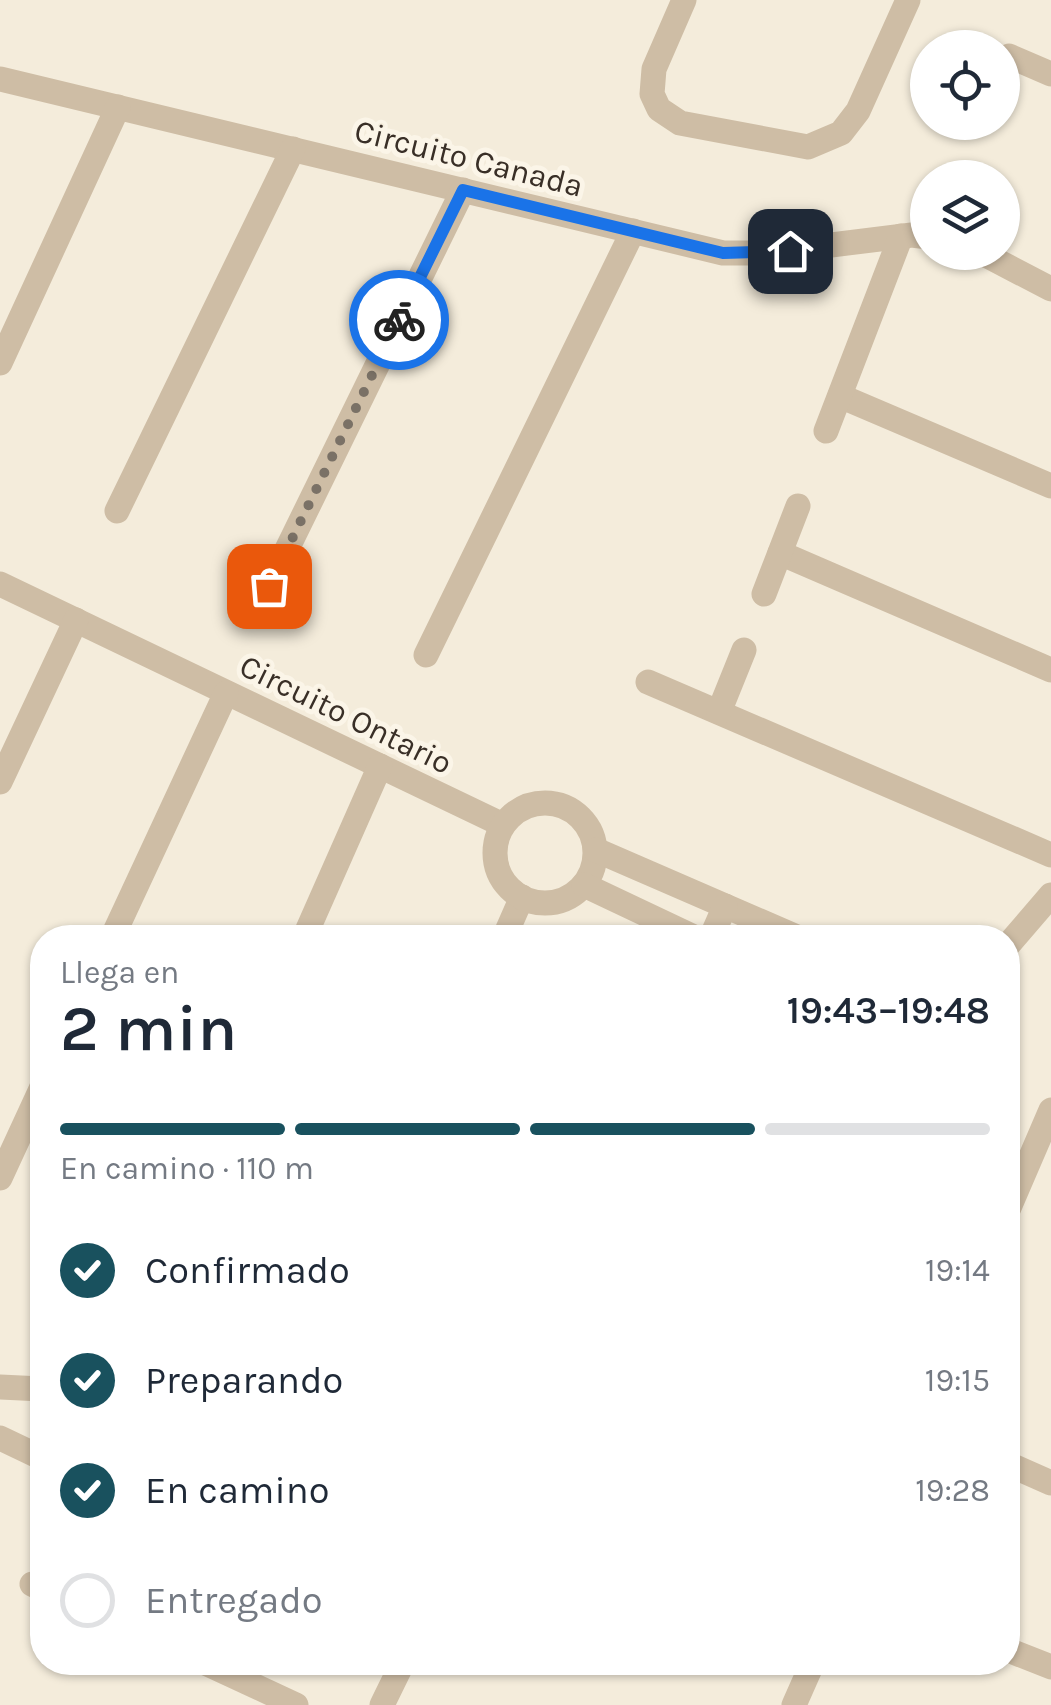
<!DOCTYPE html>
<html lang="es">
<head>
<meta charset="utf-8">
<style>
	body { margin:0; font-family:Karla,sans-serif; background:#f6f6f7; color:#1f2937; height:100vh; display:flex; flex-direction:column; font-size:38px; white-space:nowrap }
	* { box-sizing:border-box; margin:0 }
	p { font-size:32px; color:#747a83 }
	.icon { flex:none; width:55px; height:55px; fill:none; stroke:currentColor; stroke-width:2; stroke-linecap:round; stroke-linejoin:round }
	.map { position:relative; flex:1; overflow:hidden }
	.details { position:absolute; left:30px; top:925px; width:990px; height:750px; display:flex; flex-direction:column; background:#fff; border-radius:40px; box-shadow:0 2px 8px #0004 }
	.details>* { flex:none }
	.fabs { position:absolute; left:910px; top:30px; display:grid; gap:20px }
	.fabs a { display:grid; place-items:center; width:110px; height:110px; border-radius:50%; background:#fff; box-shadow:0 2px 8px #0004; font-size:50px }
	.pin { position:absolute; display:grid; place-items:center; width:85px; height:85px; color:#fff; margin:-42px; border-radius:20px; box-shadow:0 5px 15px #0006 }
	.courier { position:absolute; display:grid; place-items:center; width:100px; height:100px; margin:-50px; border:8px solid #1a73e8; border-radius:50%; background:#fff; color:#222; box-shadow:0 2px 12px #0007 }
	.head em { font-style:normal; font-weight:600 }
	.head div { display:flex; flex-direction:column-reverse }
	.head { display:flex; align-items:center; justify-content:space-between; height:170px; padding:0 30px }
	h1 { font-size:65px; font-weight:600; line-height:75px }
	.bar { display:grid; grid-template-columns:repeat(4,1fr); gap:15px 10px; align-content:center; height:120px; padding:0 30px }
	.bar i { height:12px; border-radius:8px; background:#e0e1e3 }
	.bar .active { background:#19515e }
	.bar p { grid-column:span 4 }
	ol { padding:0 30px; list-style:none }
	li { display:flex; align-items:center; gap:30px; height:110px }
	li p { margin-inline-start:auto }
	li .icon { padding:10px; border-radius:50%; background:#19515e; color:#fff; stroke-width:4 }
	li:last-child { color:#747a83 }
	li i { width:55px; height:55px; border:5px solid #e0e1e3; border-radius:50% }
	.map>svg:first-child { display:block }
</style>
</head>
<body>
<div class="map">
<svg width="1051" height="1705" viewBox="0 0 1051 1705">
	<rect width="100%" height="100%" fill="#f4ecdb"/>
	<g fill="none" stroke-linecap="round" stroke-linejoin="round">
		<g stroke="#cebda5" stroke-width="25">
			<polyline points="684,0 654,69 652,94 659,109 680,123 808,147 841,133 858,111 908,0"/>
			<polyline points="1009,56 1051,74"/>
			<polyline points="0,79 723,253 767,253 912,235 928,237"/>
			<polyline points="980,252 1051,289"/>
			<polyline points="0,363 118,107"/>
			<polyline points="840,396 1051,486"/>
			<polyline points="826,431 901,236"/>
			<polyline points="117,511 293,149"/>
			<polyline points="780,553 1051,670"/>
			<polyline points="0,584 503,825"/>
			<polyline points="269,586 463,190"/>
			<polyline points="764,594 798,506"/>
			<polyline points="426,655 633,231"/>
			<polyline points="648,682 1051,855"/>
			<polyline points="719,712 744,650"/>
			<polyline points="0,782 76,620"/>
			<polyline points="112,938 226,693"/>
			<polyline points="304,938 380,766"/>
			<polyline points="504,938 522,897"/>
			<polyline points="0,1178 42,1087"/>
			<polyline points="0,1387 42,1389"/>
			<polyline points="0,1438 42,1458"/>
			<polyline points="1008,1464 1051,1483"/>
			<polyline points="32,1584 42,1589"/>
			<polyline points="1008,1650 1051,1667"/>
			<polyline points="203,1662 296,1705"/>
		</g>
		<g stroke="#cebda5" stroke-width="25">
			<circle cx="545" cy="853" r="50"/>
			<polyline points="596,850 799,938"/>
			<polyline points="584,885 696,938"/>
			<polyline points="711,938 725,906"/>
			<polyline points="1008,945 1051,895"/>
			<polyline points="1008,1210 1051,1110"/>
			<polyline points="382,1705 403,1662"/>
			<polyline points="794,1705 813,1662"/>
		</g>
	</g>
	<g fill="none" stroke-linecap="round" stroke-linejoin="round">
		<polyline stroke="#7a7166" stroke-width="10" stroke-dasharray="0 18" points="269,586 399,320"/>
		<polyline stroke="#1a73e8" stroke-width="12" points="399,320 463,190 723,253 790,251"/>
	</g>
	<g text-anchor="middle" stroke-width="10" stroke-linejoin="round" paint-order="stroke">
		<g font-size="32" fill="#392f27" stroke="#fbf5e8">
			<text transform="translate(469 158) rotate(14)" y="11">Circuito Canada</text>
			<text transform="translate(346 714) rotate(26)" y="11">Circuito Ontario</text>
		</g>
	</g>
</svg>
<div class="fabs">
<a><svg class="icon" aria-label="locate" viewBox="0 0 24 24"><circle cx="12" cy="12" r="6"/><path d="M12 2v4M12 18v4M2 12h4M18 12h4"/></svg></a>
<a><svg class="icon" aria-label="layers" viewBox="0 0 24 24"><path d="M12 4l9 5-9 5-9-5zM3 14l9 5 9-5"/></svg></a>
</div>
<div class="pin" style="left:269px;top:586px;background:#ea580c"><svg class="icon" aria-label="bag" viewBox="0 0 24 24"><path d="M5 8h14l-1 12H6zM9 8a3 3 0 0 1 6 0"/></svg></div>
<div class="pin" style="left:790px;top:251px;background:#1f2937"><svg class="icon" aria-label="home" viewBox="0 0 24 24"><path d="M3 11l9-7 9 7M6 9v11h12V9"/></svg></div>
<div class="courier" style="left:399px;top:320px"><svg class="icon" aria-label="bike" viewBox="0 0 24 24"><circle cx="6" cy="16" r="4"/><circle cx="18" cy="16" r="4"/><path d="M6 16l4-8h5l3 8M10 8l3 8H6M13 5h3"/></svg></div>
<section class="details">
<div class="head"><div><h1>2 min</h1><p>Llega en</p></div><em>19:43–19:48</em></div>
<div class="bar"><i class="active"></i><i class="active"></i><i class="active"></i><i></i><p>En camino · 110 m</p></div>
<ol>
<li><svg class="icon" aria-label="check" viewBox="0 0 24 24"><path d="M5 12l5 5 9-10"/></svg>Confirmado<p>19:14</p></li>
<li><svg class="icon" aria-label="check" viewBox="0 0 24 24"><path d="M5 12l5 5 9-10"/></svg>Preparando<p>19:15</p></li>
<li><svg class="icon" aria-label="check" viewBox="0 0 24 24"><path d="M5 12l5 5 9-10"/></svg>En camino<p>19:28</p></li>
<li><i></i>Entregado</li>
</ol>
</section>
</div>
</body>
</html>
